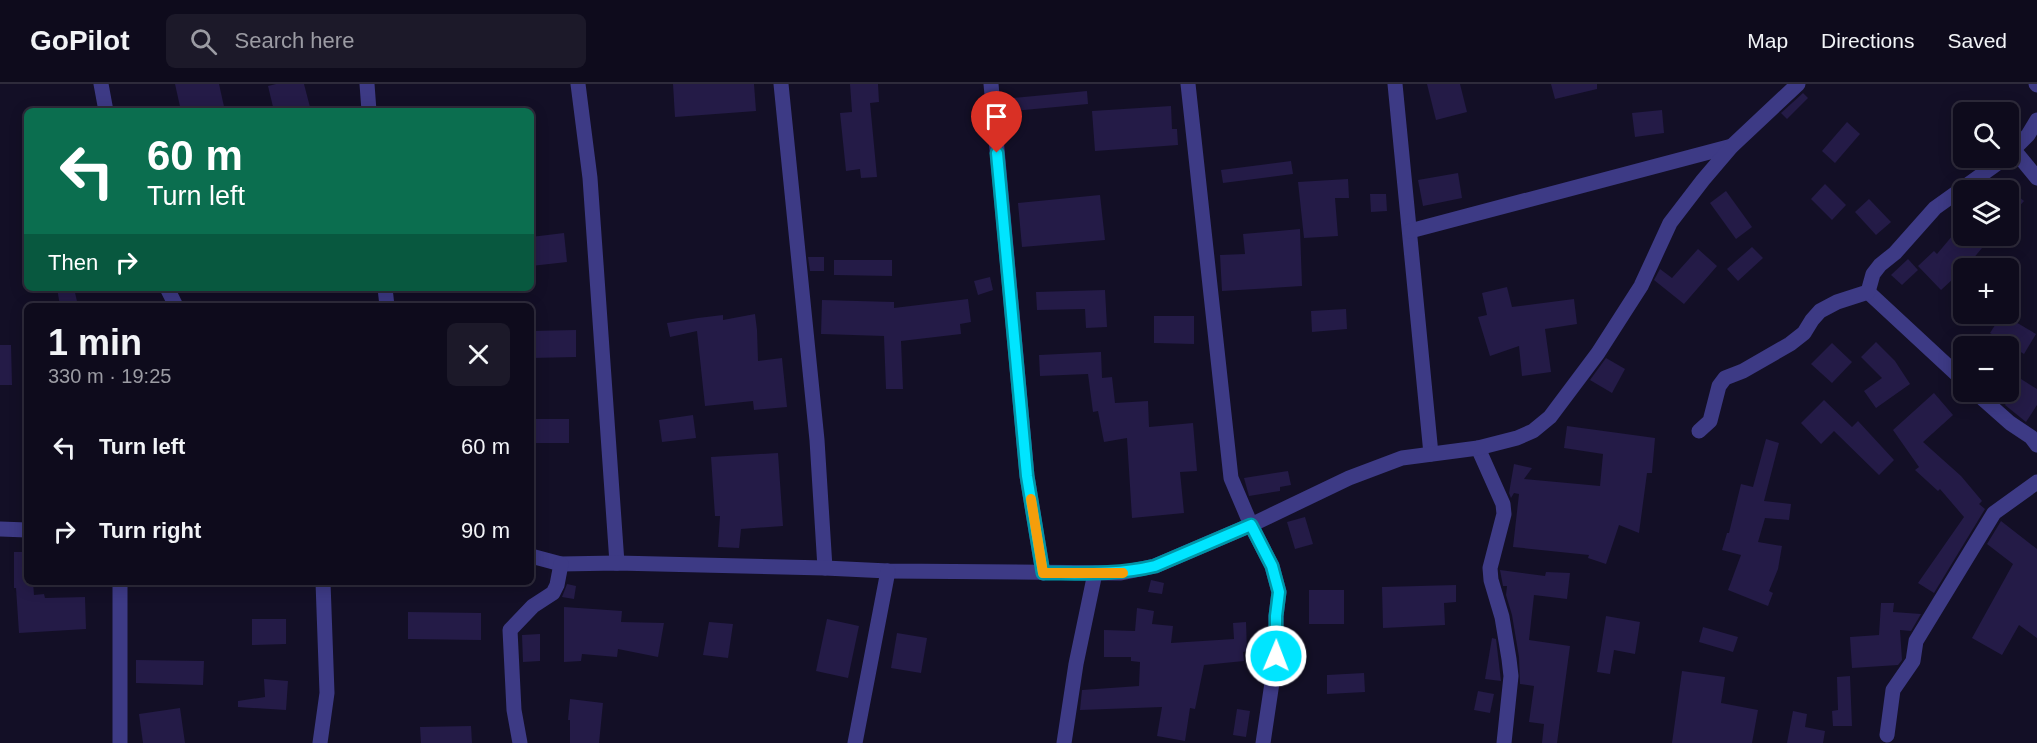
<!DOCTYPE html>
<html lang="en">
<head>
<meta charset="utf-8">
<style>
  :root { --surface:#0e0b1c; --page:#1c1929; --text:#f1f3f6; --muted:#9b9ba3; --line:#2e2b3b }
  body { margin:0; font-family:Arial,sans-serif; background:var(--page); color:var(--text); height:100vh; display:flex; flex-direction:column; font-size:22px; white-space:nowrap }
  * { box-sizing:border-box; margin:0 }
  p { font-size:20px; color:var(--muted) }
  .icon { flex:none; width:33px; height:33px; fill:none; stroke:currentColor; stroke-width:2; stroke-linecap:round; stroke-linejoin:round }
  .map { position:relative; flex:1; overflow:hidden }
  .panel { position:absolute; left:24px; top:219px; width:510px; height:282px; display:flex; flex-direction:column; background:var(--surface); border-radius:9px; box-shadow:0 3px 15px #0003,0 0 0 2px var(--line) }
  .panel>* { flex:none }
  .guide { position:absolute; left:24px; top:24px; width:510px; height:183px; border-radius:9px; box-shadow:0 3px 15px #0003,0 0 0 2px var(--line); background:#0b6e4f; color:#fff; overflow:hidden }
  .tools { position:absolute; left:1953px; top:18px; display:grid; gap:12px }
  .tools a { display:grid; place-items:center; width:66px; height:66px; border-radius:9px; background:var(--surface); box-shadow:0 3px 15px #0003,0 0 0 2px var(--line); font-size:30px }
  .pin { position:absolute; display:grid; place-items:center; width:51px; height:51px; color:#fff; margin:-62px -26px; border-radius:50% 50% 50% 0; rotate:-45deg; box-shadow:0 0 6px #0007 }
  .pin .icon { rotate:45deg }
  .me { position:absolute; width:66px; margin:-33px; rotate:1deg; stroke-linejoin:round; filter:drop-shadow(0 0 4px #0008) }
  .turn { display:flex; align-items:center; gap:21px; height:126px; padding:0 24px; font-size:27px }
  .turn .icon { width:78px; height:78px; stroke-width:2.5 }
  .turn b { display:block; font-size:42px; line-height:51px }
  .then { display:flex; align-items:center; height:57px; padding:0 24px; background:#0003; gap:12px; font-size:22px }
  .round { display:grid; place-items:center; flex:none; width:63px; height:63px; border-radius:9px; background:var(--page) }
  .overview { display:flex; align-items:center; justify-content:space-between; height:102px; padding:0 24px }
  h1 { font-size:36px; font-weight:700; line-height:45px }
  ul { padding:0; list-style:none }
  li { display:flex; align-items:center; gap:18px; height:84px; padding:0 24px }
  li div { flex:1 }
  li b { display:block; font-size:22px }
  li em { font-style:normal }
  header { display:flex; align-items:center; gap:36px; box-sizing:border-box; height:84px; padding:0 30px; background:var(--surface); border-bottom:2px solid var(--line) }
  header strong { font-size:28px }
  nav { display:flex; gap:33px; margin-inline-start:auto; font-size:21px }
  .search { width:420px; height:54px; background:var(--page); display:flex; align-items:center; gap:15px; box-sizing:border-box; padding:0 21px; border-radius:9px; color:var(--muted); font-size:22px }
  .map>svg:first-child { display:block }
</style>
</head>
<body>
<header>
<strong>GoPilot</strong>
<div class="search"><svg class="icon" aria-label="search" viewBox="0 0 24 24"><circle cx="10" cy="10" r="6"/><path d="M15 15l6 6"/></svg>Search here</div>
<nav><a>Map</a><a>Directions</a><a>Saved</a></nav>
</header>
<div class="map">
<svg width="2037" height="659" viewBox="0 0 2037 659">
  <rect width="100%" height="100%" fill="#130f26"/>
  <g fill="#241b47">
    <path d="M175 0H219L225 27H181Z"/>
    <path d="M276 0H304L311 27H274L268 2Z"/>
    <path d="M673 0H754L756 27 675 33Z"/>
    <path d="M850 0H878L879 18 870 19 877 93 861 94 860 85 846 87 840 29 852 28Z"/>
    <path d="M1427 0H1460L1467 28 1436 36Z"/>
    <path d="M1551 0H1597V5L1555 15Z"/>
    <path d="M1087 7 1088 20 1014 27 1013 14Z"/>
    <path d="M1803 9 1808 14 1787 35 1781 29Z"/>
    <path d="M1171 22 1172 45H1177L1178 61 1095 67 1092 27Z"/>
    <path d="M1662 26 1664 49 1635 53 1632 29Z"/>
    <path d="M1847 38 1860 50 1835 79 1822 67Z"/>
    <path d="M1291 77 1293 90 1223 99 1221 86Z"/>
    <path d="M1458 89 1462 114 1423 122 1418 96Z"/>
    <path d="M1348 95 1349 114H1335L1338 152 1304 154 1298 98Z"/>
    <path d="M1825 100 1846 121 1832 136 1811 115Z"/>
    <path d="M2008 104 2024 117 2008 135Z"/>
    <path d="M1726 107 1752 143 1736 155 1710 119Z"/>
    <path d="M1370 110H1386L1387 127 1371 128Z"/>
    <path d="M1100 111 1105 156 1022 163 1018 119Z"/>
    <path d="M1869 115 1891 138 1876 151 1855 128Z"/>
    <path d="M1964 138V152H1992L1967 182 1941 206 1918 182 1934 167 1937 170Z"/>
    <path d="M1300 145 1302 202 1222 207 1220 171 1245 170 1243 150Z"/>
    <path d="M564 149 567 178 531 182V153Z"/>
    <path d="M1752 163 1763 174 1738 197 1727 185Z"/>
    <path d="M1698 165 1717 182 1684 220 1654 196 1660 185 1672 194Z"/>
    <path d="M808 173H824V187H810Z"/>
    <path d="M1908 175 1918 186 1902 201 1891 191Z"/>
    <path d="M834 176H892V192L834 191Z"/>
    <path d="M990 193 993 206 978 211 974 197Z"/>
    <path d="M1507 203 1512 223 1574 215 1577 240 1545 245 1551 288 1522 292 1519 262 1490 272 1478 233 1487 231 1482 209Z"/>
    <path d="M57 204H74L78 222H60Z"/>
    <path d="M1105 206 1107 243 1086 244 1085 225 1037 226 1036 208Z"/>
    <path d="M968 215 971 238 960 240 961 250 901 257 903 305H886L884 252 821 250 822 216 894 218V224Z"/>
    <path d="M1346 225 1347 245 1312 248 1311 227Z"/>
    <path d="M755 230 757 246 758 277 782 274 787 323 754 326 753 317 705 322 697 247 670 253 667 239 698 234 723 231V236Z"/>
    <path d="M2002 230 2036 250 2024 270 1990 249Z"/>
    <path d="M1154 232H1194V260L1154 259Z"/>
    <path d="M576 246V273L531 274V247Z"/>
    <path d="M1876 258 1895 277 1910 300 1876 324 1864 307 1882 294 1861 273Z"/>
    <path d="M1832 259 1852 278 1832 299 1811 280Z"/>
    <path d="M0 261H11L12 301H0Z"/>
    <path d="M1101 268 1102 294 1112 293 1115 319 1148 317 1149 343 1193 339 1197 387 1180 388 1184 429 1132 434 1127 354 1104 358 1098 327 1093 328 1088 290 1040 292 1039 271Z"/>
    <path d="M1606 274 1625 285 1612 309 1590 296Z"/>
    <path d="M2021 295 2037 305V321L2026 338 2005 321Z"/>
    <path d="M1934 309 1953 331 1923 358 1961 392 1982 417 1979 420 1985 425 1934 509 1918 499 1964 433 1940 405 1938 407 1915 386 1919 383 1893 346Z"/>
    <path d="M1824 316 1852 343 1858 337 1894 376 1879 391 1834 347 1821 360 1801 339Z"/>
    <path d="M693 331 696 354 662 358 659 336Z"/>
    <rect x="531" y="335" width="38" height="24"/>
    <path d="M1567 342 1655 354 1652 389H1647L1639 449 1619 441 1606 480 1588 474 1589 471 1513 463 1519 410 1514 409 1511 414 1509 409 1514 380 1532 384 1524 395 1600 402 1603 370 1564 364Z"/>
    <path d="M1766 355 1779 359 1764 417 1791 420 1789 436 1765 434 1758 458 1782 462 1778 485 1769 507 1773 509 1768 522 1728 506 1741 471 1722 466 1727 449H1729L1741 400 1753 403Z"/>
    <path d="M778 369 783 442 741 445 739 464 718 463 720 432H715L711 373Z"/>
    <path d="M1288 387 1291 401 1280 403V407L1249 412 1244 394Z"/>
    <path d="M1305 433 1313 460 1295 465 1287 438Z"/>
    <path d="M2001 437 2037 465V554L2019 541 2002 571 1972 554 2013 480 1987 460Z"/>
    <path d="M14 468H27V498H33L34 511 44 510 45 514 85 513 86 545 19 549 16 504H14Z"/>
    <path d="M1500 486 1545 492 1546 488 1570 489 1567 515 1534 511 1529 556 1570 562 1557 659H1542L1544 640 1529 638 1534 602 1520 600 1519 573 1512 531 1506 511 1507 502H1503Z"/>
    <path d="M1151 496 1164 499 1162 510 1148 508Z"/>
    <path d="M567 500 576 502 574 515 562 513Z"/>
    <path d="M1456 501V518L1444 519 1445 541 1383 544 1382 503Z"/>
    <rect x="1309" y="506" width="35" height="34"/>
    <path d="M1881 519H1894L1893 528 1921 530 1911 547 1900 546 1902 576 1898 581 1852 584 1850 553 1879 551Z"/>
    <path d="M564 523 622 527 621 538 664 539 658 573 618 565 617 573 582 570 581 577 564 578Z"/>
    <path d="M1137 524 1154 527 1152 540 1173 542 1171 559 1234 555 1233 539 1246 538 1247 567 1243 568 1244 577 1204 581 1195 625 1190 624 1185 657 1157 652 1162 623 1080 626 1082 606 1139 602 1140 578 1131 577V573H1104V546L1135 547Z"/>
    <path d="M408 528 481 529V556L408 555Z"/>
    <path d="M1606 532 1640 538 1635 570 1614 566 1610 590 1597 588Z"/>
    <path d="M252 535H286V560L252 561Z"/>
    <path d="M827 535 859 542 848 594 816 587Z"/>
    <path d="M709 538 733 540 728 574 703 571Z"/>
    <path d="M1703 543 1738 553 1733 568 1699 558Z"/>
    <path d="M897 549 927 554 921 589 891 584Z"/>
    <path d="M540 550V577L523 578 522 551Z"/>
    <path d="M1492 554 1496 555 1501 597 1485 595Z"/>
    <path d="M136 576 204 577 203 601 136 599Z"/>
    <path d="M1682 587 1725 593 1721 619 1758 626 1752 659H1672Z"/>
    <path d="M1364 589 1365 608 1327 610V591Z"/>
    <path d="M1850 592 1852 642H1833L1832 627 1838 626 1837 593Z"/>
    <path d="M264 595 288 597 286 626 238 623V617L265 613Z"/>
    <path d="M1478 607 1494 610 1490 629 1474 626Z"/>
    <path d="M570 615 603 619 599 659H570V636H568Z"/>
    <path d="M180 624 185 659H143L139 630Z"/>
    <path d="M1237 625 1250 627 1246 653 1233 651Z"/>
    <path d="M1793 627 1807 630 1805 643 1825 647 1823 659H1787Z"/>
    <path d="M471 642 472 659H421L420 643Z"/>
  </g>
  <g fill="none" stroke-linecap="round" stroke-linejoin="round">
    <g stroke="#3d3a85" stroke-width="15">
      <path d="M101 0 106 27"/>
      <path d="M367 0 369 27"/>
      <path d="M578 0 590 94 617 479"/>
      <path d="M781 0 817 356 825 484"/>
      <path d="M991 0 1027 392 1043 489"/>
      <path d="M1188 0 1231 394 1251 441 1272 482 1279 508 1276 532V572L1263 659"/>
      <path d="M1395 0 1431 370"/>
      <path d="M2036 0 2037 1"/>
      <path d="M2014 66 2037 94"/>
      <path d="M2008 71 2028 51 2037 36"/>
      <path d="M1410 147 1732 62"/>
      <path d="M167 204 176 222"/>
      <path d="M385 204 387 222"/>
      <path d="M1868 208 1964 297"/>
      <path d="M1975 308 2010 339 2031 353 2037 361"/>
      <path d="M1699 347 1710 337 1719 302 1725 294 1743 287 1790 260 1804 249 1812 236 1820 227 1837 218 1868 208 1873 190 1880 181 1895 169 1935 124 2005 74"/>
      <path d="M1478 364 1503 420 1504 430 1490 484 1491 496 1502 533 1509 575 1511 592 1504 659"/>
      <path d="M0 445 27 446"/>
      <path d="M531 472 561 480 617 479 825 484 888 487 1121 489 1155 482 1251 441 1349 394 1402 374 1478 364 1517 354 1533 347 1550 333 1598 269 1641 202 1670 139 1703 96 1732 62 1798 0"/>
      <path d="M120 498V659"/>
      <path d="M1887 651 1893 606 1913 577 1916 557 1994 429 2037 398"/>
      <path d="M320 659 327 609 323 498"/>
      <path d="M520 659 514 626 510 546 533 522 553 509 557 501 561 480"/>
      <path d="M855 659 888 487"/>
      <path d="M1064 659 1076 580 1095 489"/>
    </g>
  </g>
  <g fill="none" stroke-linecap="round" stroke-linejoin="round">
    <defs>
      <path id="route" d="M997 69 1027 392 1043 489C1081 489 1118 491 1155 482L1251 441 1272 482 1279 508 1276 532V572"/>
    </defs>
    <use href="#route" stroke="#0095a6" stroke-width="15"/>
    <use href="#route" stroke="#00e5ff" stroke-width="10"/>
    <path stroke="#f59e0b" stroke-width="10" d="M1031 415 1043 489H1123"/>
  </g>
</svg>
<div class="tools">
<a><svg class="icon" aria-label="search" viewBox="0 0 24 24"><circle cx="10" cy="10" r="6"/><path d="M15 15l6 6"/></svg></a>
<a><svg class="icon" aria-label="layers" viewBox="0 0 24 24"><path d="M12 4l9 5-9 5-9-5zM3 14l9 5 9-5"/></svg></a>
<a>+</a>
<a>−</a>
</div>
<div class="pin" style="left:997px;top:69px;background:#d93025"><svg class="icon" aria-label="arrive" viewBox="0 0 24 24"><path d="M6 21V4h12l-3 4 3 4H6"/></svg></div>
<svg class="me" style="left:1276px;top:572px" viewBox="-20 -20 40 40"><circle r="17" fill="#00e5ff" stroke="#fff" stroke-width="3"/><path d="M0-11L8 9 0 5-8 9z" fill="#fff"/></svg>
<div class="guide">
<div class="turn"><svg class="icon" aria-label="left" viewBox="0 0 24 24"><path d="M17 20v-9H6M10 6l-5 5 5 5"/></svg><div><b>60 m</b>Turn left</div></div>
<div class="then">Then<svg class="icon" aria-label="right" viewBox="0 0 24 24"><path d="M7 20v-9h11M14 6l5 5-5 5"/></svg></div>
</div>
<section class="panel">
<div class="overview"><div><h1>1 min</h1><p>330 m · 19:25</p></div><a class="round"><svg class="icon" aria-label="close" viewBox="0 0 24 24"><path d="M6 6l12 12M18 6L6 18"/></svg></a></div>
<ul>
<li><svg class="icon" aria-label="left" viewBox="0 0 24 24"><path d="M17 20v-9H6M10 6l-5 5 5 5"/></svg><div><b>Turn left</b></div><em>60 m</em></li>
<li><svg class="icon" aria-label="right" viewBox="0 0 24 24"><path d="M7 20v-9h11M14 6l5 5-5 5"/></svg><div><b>Turn right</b></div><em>90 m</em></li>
</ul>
</section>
</div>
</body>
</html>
